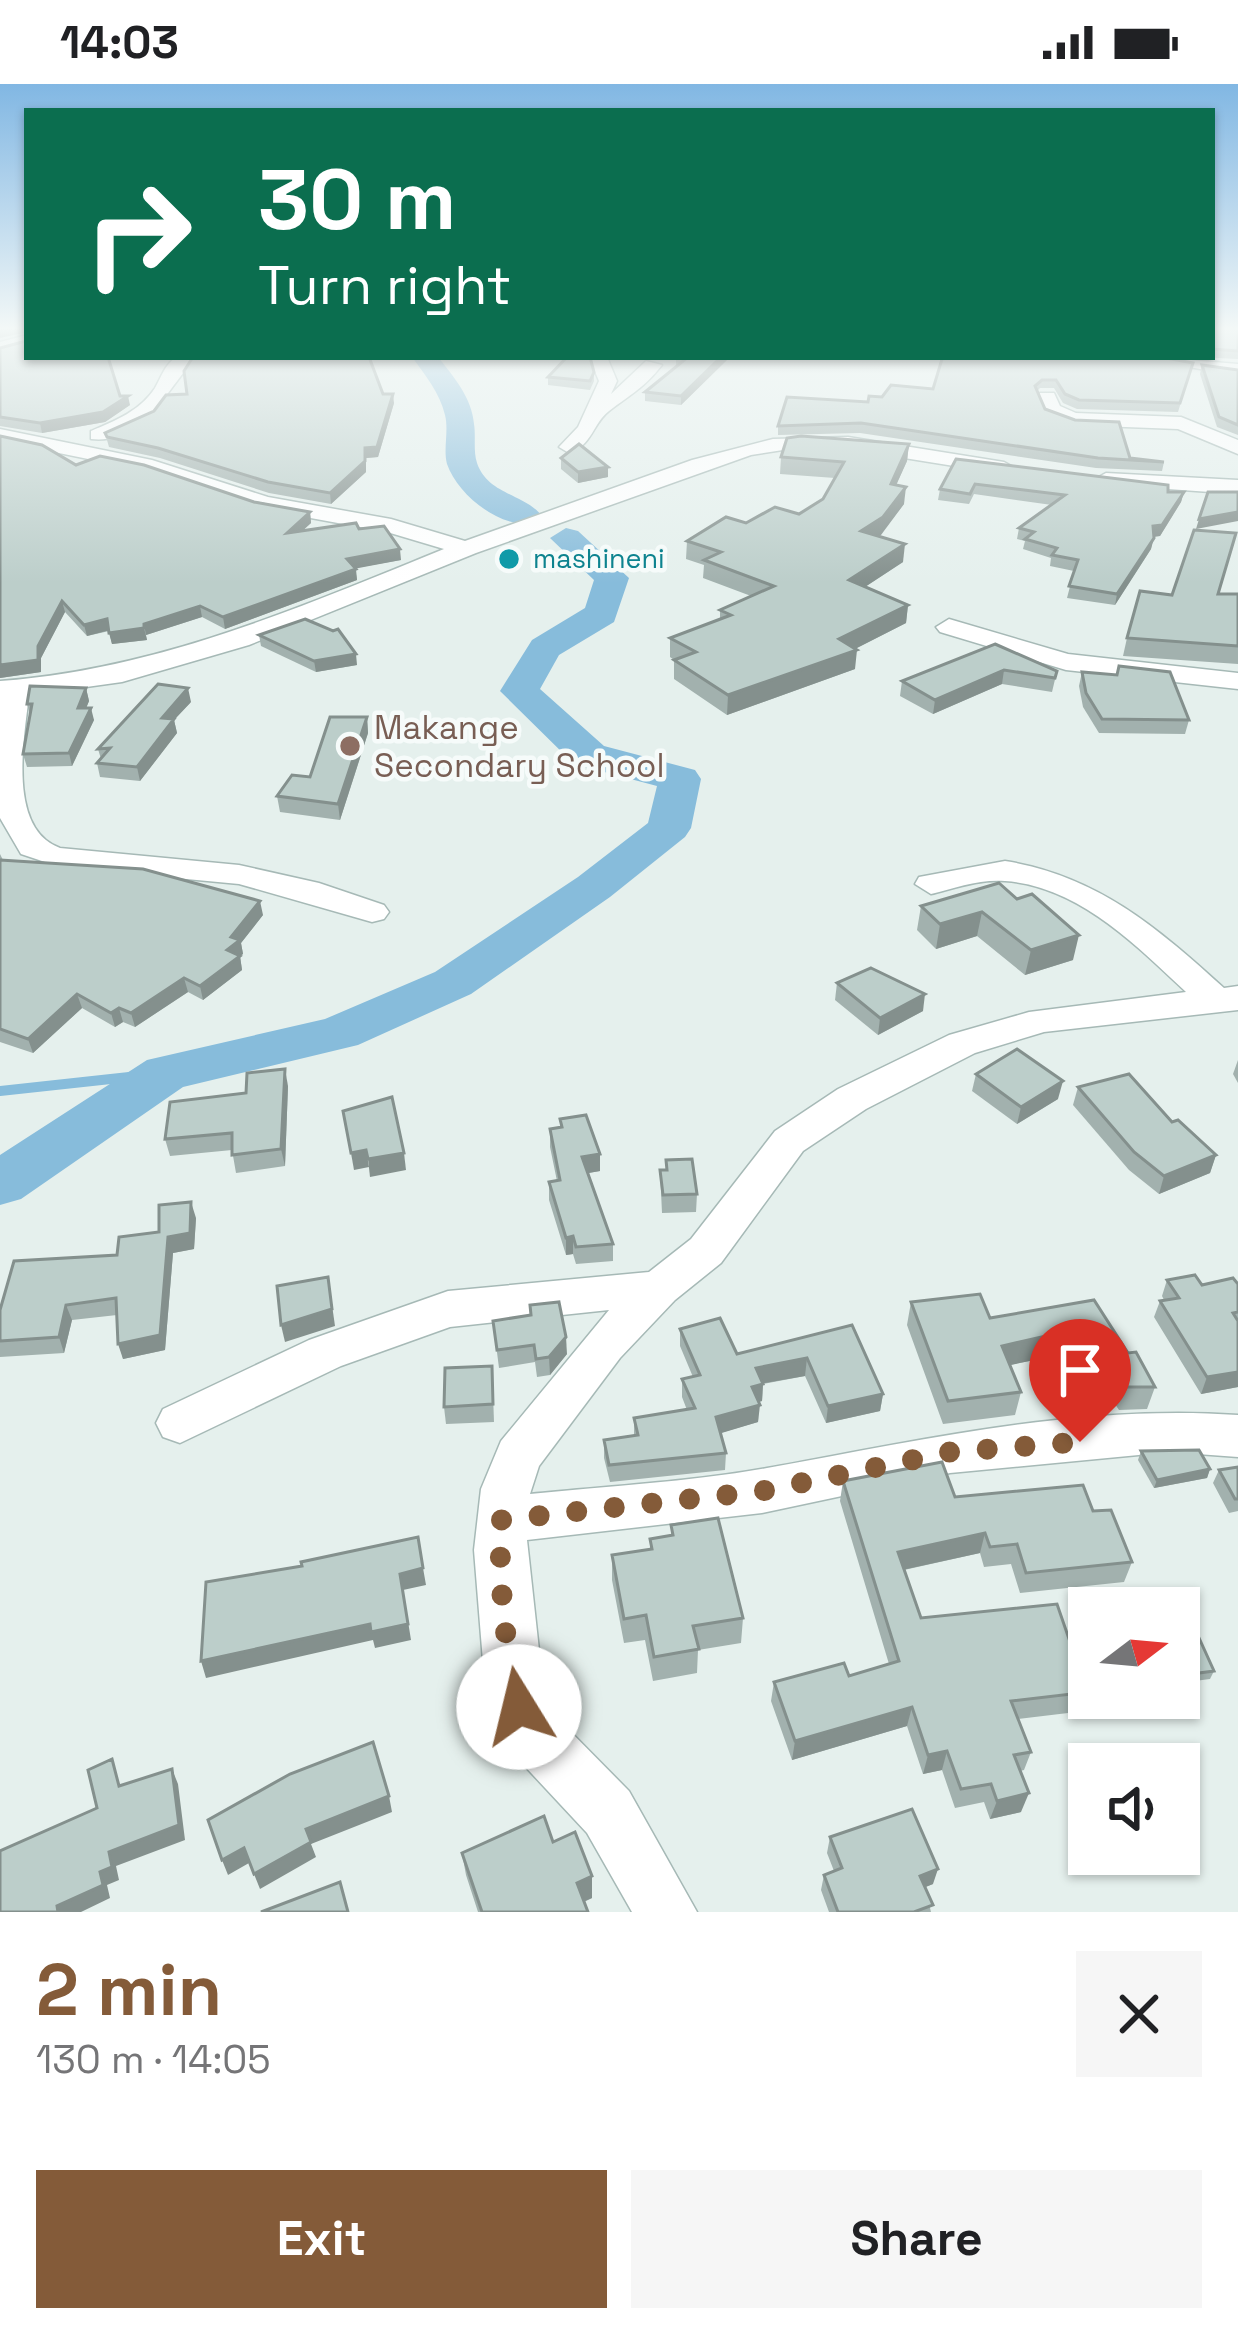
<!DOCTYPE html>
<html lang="en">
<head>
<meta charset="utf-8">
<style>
  :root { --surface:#fff; --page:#f6f6f6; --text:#202124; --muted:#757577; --accent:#845b39 }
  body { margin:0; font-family:"Space Grotesk",sans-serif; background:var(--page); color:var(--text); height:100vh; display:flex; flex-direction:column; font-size:45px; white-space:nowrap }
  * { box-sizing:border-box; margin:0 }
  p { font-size:39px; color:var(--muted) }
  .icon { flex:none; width:66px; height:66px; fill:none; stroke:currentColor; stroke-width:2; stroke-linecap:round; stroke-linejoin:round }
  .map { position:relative; height:1828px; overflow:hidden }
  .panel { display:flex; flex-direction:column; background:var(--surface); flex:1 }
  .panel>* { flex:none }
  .guide { position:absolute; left:24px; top:24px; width:1191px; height:252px; border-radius:0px; box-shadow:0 3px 9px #0004; background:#0b6e4f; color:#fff; overflow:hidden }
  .needle { width:78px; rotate:74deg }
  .fabs { position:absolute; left:1068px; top:1503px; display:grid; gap:24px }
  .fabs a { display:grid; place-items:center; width:132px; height:132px; border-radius:0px; background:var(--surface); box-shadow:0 3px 9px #0004; font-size:60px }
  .pin { position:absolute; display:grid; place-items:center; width:102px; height:102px; color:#fff; margin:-123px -51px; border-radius:50% 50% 50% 0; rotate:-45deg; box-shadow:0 0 12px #0007 }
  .pin .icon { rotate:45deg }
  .me { position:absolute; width:132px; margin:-66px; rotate:351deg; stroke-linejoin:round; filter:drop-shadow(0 0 9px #0008) }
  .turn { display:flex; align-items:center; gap:42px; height:252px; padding:0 36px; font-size:54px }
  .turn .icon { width:156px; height:156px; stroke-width:2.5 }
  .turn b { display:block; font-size:84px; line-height:102px }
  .round { display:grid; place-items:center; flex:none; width:126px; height:126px; border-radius:0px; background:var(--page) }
  .headline { display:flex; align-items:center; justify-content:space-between; height:204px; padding:0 36px }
  h1 { font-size:72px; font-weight:700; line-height:90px; color:var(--accent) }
  .button { display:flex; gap:24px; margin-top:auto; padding:24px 36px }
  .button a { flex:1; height:138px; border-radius:0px; background:var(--accent); color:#fff; font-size:48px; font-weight:700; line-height:138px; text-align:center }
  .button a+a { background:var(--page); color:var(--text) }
  .status { display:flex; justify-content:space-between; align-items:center; height:84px; padding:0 60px; background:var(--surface); direction:ltr }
  .status svg { height:33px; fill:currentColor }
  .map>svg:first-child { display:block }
</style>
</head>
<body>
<div class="status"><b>14:03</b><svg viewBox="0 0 49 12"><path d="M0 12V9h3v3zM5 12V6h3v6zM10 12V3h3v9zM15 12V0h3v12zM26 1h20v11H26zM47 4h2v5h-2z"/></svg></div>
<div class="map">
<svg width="1238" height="1828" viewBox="0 0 1238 1828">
  <rect width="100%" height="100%" fill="#e5f0ed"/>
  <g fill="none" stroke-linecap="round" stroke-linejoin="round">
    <path stroke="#87bcdb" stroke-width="10" d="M0 1007 166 989"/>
    <g fill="#87bcdb" fill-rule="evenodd">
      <path d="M412 273H438C454 293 472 314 474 340 476 352 473 367 477 379 488 411 524 409 542 432L537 439C503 447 458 412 447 380 443 365 449 347 445 331 440 309 425 291 412 273Z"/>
      <path d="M566 444 578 447 629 494 614 538 559 571 540 605 604 662 695 686 701 695 691 744 685 753 610 813 471 910 358 961 183 1003 21 1115 0 1121V1071L147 976 325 935 435 888 578 793 648 739 657 702 574 680 500 607 532 556 585 524 594 496 550 454Z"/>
    </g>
    <defs>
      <g id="minor">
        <path d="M27 251V262L0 269V258Z"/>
        <path d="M176 273H197C167 303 145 361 91 355V347C115 337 140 327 155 304 162 292 164 282 176 273Z"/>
        <path d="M589 273H607L617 297 611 310 646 277 662 281C644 304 631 310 609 327 592 340 593 361 569 369L559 363 578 343 599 297Z"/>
        <path d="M1153 273 1238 280V292L1162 278Z"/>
        <path d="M1040 309H1054L1060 322 1076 329 1181 333 1238 356V370L1178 345 1073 341 1045 330 1037 313Z"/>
        <path d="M0 345 152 376 268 413 391 435 465 457 692 376 773 355 848 353 1004 378 1015 384 1004 390 848 365 796 364 751 371 476 469 249 561 122 598 29 611C24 655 7 745 60 764L239 781 319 799 384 821 389 828 384 835 372 838 239 800 60 783 21 770 0 734V597C159 585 298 524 444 465L387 448 256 424 147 387 0 357Z"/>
        <path d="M1106 389 1238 396V410L1098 400 1095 395Z"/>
        <path d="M949 535 1068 570 1238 589V605L1066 586 940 548 936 543Z"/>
        <path d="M1005 777C1096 791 1158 844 1224 904L1238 902V926L1044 948 975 969 866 1025 803 1067 721 1179 675 1216 620 1274 539 1382 530 1410C609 1402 689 1398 767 1384 923 1356 1078 1320 1238 1331V1373L1170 1368 950 1389 762 1429 527 1456 544 1612 559 1636 629 1707 697 1828H632L587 1749 519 1676 499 1643 484 1590 474 1466 481 1405 501 1357 609 1226 450 1243 341 1282 180 1359 163 1353 156 1339 163 1325 309 1256 448 1207 649 1188 691 1155 775 1047 838 1005 949 951 1029 928 1186 908C1136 861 1078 802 1005 797 980 795 955 804 931 810L915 800 919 793Z"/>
      </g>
    </defs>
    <use href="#minor" stroke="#a6b9b6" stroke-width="3"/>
    <use href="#minor" fill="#fff" fill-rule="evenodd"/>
  </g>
  <g fill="#a2b1ae">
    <path d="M1212 243H1238V275L1198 273H1212Z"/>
    <path d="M0 264 120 312 130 321 105 338 42 349 0 342Z"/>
    <path d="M676 273H730L681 321 645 317V308L678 282H676Z"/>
    <path d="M951 274 1193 279 1178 328 1077 325 1063 319 1054 304H1040L1037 307 1045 325 1130 374 1164 378 1162 387 1096 384 860 349 778 351V342L882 313 933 305Z"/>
    <path d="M1202 281 1238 286V351L1217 343 1200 290Z"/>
    <path d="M594 288V297L590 306 548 301V293Z"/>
    <path d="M187 310H383L394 319 378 373 366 374V388L331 420 269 409 160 374 109 363 105 349 154 327Z"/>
    <path d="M909 360 907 377 896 401 904 420 879 452 903 478 865 503 908 521 906 539 855 565V585L727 631 674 595V576L670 573V554L720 535V526L751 512 703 494 704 481 686 475 687 457 746 439 799 430 823 415 835 394 780 390 781 373Z"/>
    <path d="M561 374 608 393 578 399 561 385Z"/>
    <path d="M956 375 1168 408H1184L1181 418 1160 452 1153 453 1151 465 1115 521 1067 514 1074 487 1050 482 1051 474 1023 465 1025 457 1017 455 1019 444 1052 421 974 410 969 420 938 416 940 405Z"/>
    <path d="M76 381 310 428 311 439 302 447 359 445 401 476 355 484 357 496 225 545 202 533 146 551 147 556 112 560 109 547 87 552 65 528 41 574V588L0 594Z"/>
    <path d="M1238 510V580L1123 572 1127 554 1172 511Z"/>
    <path d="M259 551 357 581 316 588 261 562Z"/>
    <path d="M995 560 1057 587 1052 608 1002 600 933 630 900 612 902 597Z"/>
    <path d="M1082 588 1117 591 1189 636 1185 650 1099 649 1083 623 1079 602Z"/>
    <path d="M86 604 89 617 86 624 94 636 72 682 27 683 23 670 30 630 27 620Z"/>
    <path d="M191 618 174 636 177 649 140 697 100 693 97 679 101 675 98 665Z"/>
    <path d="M367 633 368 649 340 736 280 728 277 712 310 693Z"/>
    <path d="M0 770 3 776 263 831 241 859 243 870 240 872 242 886 203 916 188 908 135 943 123 938 115 943 82 924 33 969 0 958Z"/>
    <path d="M1017 815 1073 876 1025 891 977 852 936 865 917 846 921 822Z"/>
    <path d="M837 899 923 927 878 951 835 916Z"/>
    <path d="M1238 976V999L1233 990Z"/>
    <path d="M976 990 1058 1015 1017 1040 972 1007Z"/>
    <path d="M288 1002 285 1082 236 1089 232 1066 170 1072 165 1055 246 1009Z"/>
    <path d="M1078 1003 1172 1038 1216 1071 1210 1089 1159 1110 1129 1086 1073 1021Z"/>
    <path d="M560 1035 600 1070V1087L588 1089 613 1160V1177L576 1180 573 1170 566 1171 549 1116V1098L557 1097 550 1063V1045L560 1043Z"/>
    <path d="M666 1076 697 1110 696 1128 662 1129 660 1086H666Z"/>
    <path d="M196 1134 194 1165 173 1169 165 1266 123 1275 117 1231 72 1236 64 1269 0 1273V1226L117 1171 159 1148Z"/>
    <path d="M1167 1196 1202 1201 1238 1200V1303L1201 1310 1154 1233 1160 1217 1164 1216 1162 1212Z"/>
    <path d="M911 1218 990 1234 1128 1269 1155 1303 1147 1325 1119 1326 1113 1317 1065 1326 1039 1275 1010 1281 1021 1308 1015 1331 943 1340 907 1241Z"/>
    <path d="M493 1237 567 1270 550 1291 537 1293 535 1278 499 1284Z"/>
    <path d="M852 1241 883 1310 880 1327 826 1339 805 1292 763 1300 762 1317 759 1318 758 1338 720 1349 726 1369 725 1386 610 1398 604 1374V1356L634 1352V1334L687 1326 682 1313V1295L693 1293 680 1262V1245L737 1270Z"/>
    <path d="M492 1282 494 1338 446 1340 444 1323Z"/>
    <path d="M1141 1367 1210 1385 1207 1394 1154 1404 1138 1376Z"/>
    <path d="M1238 1383V1427L1229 1429 1213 1399 1219 1386Z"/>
    <path d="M843 1397 955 1413 1093 1427 1132 1478 1124 1498 1020 1509 1011 1480 984 1483 980 1469 904 1486 921 1534 1069 1555 1089 1573V1614H1098L1093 1626 1018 1635 1031 1668 1024 1686 1020 1687 1021 1728 990 1735 984 1718 955 1724 942 1686 923 1690 907 1642 792 1676 771 1617 774 1598 849 1592 889 1580 840 1417Z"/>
    <path d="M671 1441 743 1534 741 1559 698 1566 697 1589 653 1597 645 1556 624 1559 612 1496V1471L650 1466V1455L671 1451Z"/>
    <path d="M1179 1525 1214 1587 1210 1595 1187 1598 1179 1580Z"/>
    <path d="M830 1753 933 1800 925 1803 931 1828H829L821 1806 824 1791 834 1787 827 1769Z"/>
    <path d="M553 1758 592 1814 584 1818 588 1828H478L466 1791 462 1769Z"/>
  </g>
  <g fill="#84908d">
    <path d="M7 243H27V248L0 254V245Z"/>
    <path d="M721 273H730L681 321V312Z"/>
    <path d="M393 310 394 319 378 373 366 374V388L331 420 330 409 365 364Z"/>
    <path d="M128 312 130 321 105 338 42 349 40 339Z"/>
    <path d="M909 360 907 377 889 417 891 400Z"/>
    <path d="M608 383V393L578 399V388Z"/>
    <path d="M906 403 904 420 881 451 859 464 861 447Z"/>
    <path d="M1184 408 1181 418 1160 452 1150 453 1153 442Z"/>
    <path d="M310 428 311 439 288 460 287 449Z"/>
    <path d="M1238 428V437L1196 445 1199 435Z"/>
    <path d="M1154 454 1151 465 1115 521 1117 510Z"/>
    <path d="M905 460 903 478 848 514 849 496Z"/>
    <path d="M400 465 401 476 348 486 347 475Z"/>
    <path d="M356 485 357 496 225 545 223 533Z"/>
    <path d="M62 517 65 528 41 574V588L0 594V581L38 562Z"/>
    <path d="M908 521 906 539 845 570 857 566 855 585 727 631 728 611Z"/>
    <path d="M200 522 202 533 146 551 144 540Z"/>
    <path d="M107 535 110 546 87 552 84 541Z"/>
    <path d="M144 544 147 556 112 560 109 549Z"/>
    <path d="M356 570 357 581 316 588 314 577Z"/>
    <path d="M1004 586 1002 600 933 630 935 616Z"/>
    <path d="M86 604 89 617 81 637 78 624Z"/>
    <path d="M188 604 191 618 174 636 177 649 140 697 137 683 162 634Z"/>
    <path d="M91 624 94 636 72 682 69 669Z"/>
    <path d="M367 633 368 649 340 736 338 720Z"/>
    <path d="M260 817 263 831 241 859 243 870 240 872 242 886 203 916 200 902 227 866 231 853Z"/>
    <path d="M982 828 977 852 936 865 940 840Z"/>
    <path d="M1079 851 1073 876 1025 891 1031 866Z"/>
    <path d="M184 894 188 908 135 943 131 929Z"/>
    <path d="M77 910 82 924 33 969 28 955Z"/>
    <path d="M925 910 923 927 878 951 880 934Z"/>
    <path d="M119 924 123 938 115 943 111 929Z"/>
    <path d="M285 985 288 1002 285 1082 281 1065Z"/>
    <path d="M1063 997 1058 1015 1017 1040 1021 1023Z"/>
    <path d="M366 1066 369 1083 354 1086 351 1069Z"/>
    <path d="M404 1069 406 1086 370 1093 368 1075Z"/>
    <path d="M600 1070V1087L583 1090 582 1073Z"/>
    <path d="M1216 1071 1210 1089 1159 1110 1164 1092Z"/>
    <path d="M191 1118 196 1134 194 1165 173 1169 165 1266 123 1275 118 1260 168 1153Z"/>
    <path d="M573 1152V1170L566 1171V1154Z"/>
    <path d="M328 1193 335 1242 285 1258 281 1241Z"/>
    <path d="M66 1221 72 1236 64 1269 59 1253Z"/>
    <path d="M1046 1252 1039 1275 996 1284 1002 1262Z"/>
    <path d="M566 1253 567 1270 550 1291 549 1273Z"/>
    <path d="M807 1274 805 1292 754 1301 756 1284Z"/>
    <path d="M1238 1288V1303L1201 1310 1207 1293Z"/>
    <path d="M1121 1294 1113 1317 1065 1326 1072 1303Z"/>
    <path d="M763 1300 762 1317 750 1320 752 1303Z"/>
    <path d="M883 1310 880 1327 826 1339 828 1322Z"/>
    <path d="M760 1321 758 1338 715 1351 716 1333Z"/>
    <path d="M1210 1385 1207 1394 1154 1404 1157 1396Z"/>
    <path d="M985 1449 980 1469 893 1488 898 1468Z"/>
    <path d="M423 1484 426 1501 403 1506 411 1556 375 1564 373 1556 206 1594 201 1577 400 1490Z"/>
    <path d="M912 1623 907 1642 792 1676 795 1657Z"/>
    <path d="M947 1667 942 1686 923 1690 928 1671Z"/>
    <path d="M172 1685 178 1700 185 1756 116 1782 119 1796 107 1801 110 1814 81 1828H58L57 1822 100 1788 109 1768Z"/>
    <path d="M1029 1709 1021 1728 990 1735 997 1717Z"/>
    <path d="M389 1712 392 1728 311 1760 316 1773 260 1805 254 1790 306 1745Z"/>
    <path d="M244 1764 249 1779 228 1791 222 1776Z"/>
    <path d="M938 1785 933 1800 916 1807 920 1792Z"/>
    <path d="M592 1792V1814L578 1820 577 1799Z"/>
  </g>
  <g fill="#bcceca" stroke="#84908d" stroke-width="3">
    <path d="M1212 243H1238V267L1212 265Z"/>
    <path d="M27 254V273H108L120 312H128L103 328 40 339 0 333V264L26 257Z"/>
    <path d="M193 273H369L383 310H393L377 363 365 364V377L330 409 268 398 158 364 107 353 105 349 154 327 166 311 187 310 184 287Z"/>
    <path d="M567 273H590L594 288 590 297 548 293Z"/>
    <path d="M676 273H721L681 312 645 308 687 274Z"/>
    <path d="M951 273H1161L1193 279 1180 319 1079 316 1065 310 1056 296H1042L1035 302 1045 325 1075 336 1119 338 1130 374 1164 378 1098 374 861 339 778 342 787 313 868 318 869 312 882 313 891 301 933 305 942 275Z"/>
    <path d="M1202 281 1238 286V341L1219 333Z"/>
    <path d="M0 352 42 361 76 381 100 372 144 381 254 418 310 428 287 449 356 439 359 445 384 442 400 465 347 475 356 485 223 533 200 522 144 540V544L109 549 107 535 84 541 62 517 38 562V576L0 581Z"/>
    <path d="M801 352 909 360 891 400 906 403 883 433 861 447 905 460 849 496 908 521 839 555 857 566 728 611 674 576 696 568 670 554 731 531 720 526 774 502 704 476 721 468 687 457 726 433 746 439 775 423 799 430 823 415 844 378 781 373 787 354Z"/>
    <path d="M579 360 608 383 578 388 561 374Z"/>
    <path d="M956 375 1168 401V408H1184L1162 441 1153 442 1154 454 1117 510 1069 502 1078 476 1052 471 1057 464 1025 455 1034 448 1019 444 1065 411 975 400 970 410 940 405Z"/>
    <path d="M1208 408H1238V428L1199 435Z"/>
    <path d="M1194 446 1236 449 1218 510H1238V562L1127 554 1140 507 1172 511Z"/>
    <path d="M305 535 333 547 338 545 356 570 314 577 259 551Z"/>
    <path d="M995 560 1057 587 1055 594 1004 586 935 616 902 597Z"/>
    <path d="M1119 582 1170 588 1189 636 1102 635 1086 609 1082 588 1117 591Z"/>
    <path d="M158 600 188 604 162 634 174 635 137 683 97 679 110 664 98 665Z"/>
    <path d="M30 602 86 604 78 624H91L69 669 23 670 32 620H27Z"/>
    <path d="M330 633H367L338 720 277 712 292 691 310 693Z"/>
    <path d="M0 776 143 785 260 817 231 853 240 856 227 866 240 872 200 902 184 894 131 929 119 924 111 929 77 910 28 955 0 945Z"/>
    <path d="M999 799 1017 815 1032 810 1079 851 1031 866 982 828 940 840 921 822Z"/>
    <path d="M871 884 925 910 880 934 837 899Z"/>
    <path d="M1017 965 1063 997 1021 1023 976 990Z"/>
    <path d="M285 985 281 1065 232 1071V1049L165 1055 170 1018 246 1009 247 989Z"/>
    <path d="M1129 990 1172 1038 1178 1036 1216 1071 1164 1092 1134 1068 1078 1003Z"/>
    <path d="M392 1013 404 1069 368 1075 366 1066 351 1069 343 1027Z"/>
    <path d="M586 1031 600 1070 582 1073 613 1160 576 1163 573 1152 566 1154 549 1098 560 1096 550 1045 562 1043 560 1035Z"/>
    <path d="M692 1075 697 1110 663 1111 660 1086H667L666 1076Z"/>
    <path d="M191 1118 190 1149 168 1153 160 1251 118 1260 116 1214 66 1221 59 1253 0 1257V1226L14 1177 117 1171 119 1153 159 1148V1121Z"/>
    <path d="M1195 1191 1202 1201 1233 1194 1238 1200V1228L1233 1229 1238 1237V1288L1207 1293 1160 1217 1179 1214 1167 1196Z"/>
    <path d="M328 1193 332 1225 281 1241 277 1202Z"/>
    <path d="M980 1210 990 1234 1094 1216 1128 1269 1136 1268 1155 1303H1126L1121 1294 1072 1303 1046 1252 1002 1262 1021 1308 948 1317 911 1218Z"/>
    <path d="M559 1218 566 1253 549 1273 536 1275 534 1261 497 1266 493 1237 531 1231 530 1221Z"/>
    <path d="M720 1234 737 1270 852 1241 883 1310 828 1322 807 1274 756 1284 763 1300 752 1303 760 1321 716 1333 726 1369 609 1381 604 1356 638 1351 634 1334 695 1324 682 1295 700 1291 680 1245Z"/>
    <path d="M492 1282 493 1320 444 1323 445 1284Z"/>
    <path d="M1199 1366 1210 1385 1157 1396 1141 1367Z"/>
    <path d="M942 1378 955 1413 1083 1401 1093 1427 1111 1426 1132 1478 1026 1489 1017 1460 990 1463 985 1449 898 1468 921 1534 1057 1520 1069 1555 1082 1554 1089 1573V1608L1011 1617 1031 1668 1014 1671 1029 1709 997 1717 991 1700 961 1705 947 1667 928 1671 912 1623 795 1657 774 1598 844 1579 849 1592 899 1577 843 1397Z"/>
    <path d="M1238 1383V1415H1235L1219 1386Z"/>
    <path d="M718 1434 743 1534 693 1542 699 1565 654 1573 646 1531 624 1535 612 1471 652 1465 650 1455 673 1451 671 1441Z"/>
    <path d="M418 1453 423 1484 400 1490 408 1540 371 1548 370 1540 201 1577 206 1498 302 1482 301 1478Z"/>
    <path d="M1185 1523 1214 1587 1191 1590 1179 1563V1525Z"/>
    <path d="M373 1658 389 1712 306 1745 311 1758 254 1790 244 1764 222 1776 208 1736 290 1690Z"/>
    <path d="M112 1675 119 1702 172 1685 179 1741 109 1768 112 1783 100 1788 103 1801 57 1822 58 1828H0V1767L97 1724 88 1686Z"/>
    <path d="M912 1725 938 1785 920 1792 933 1821 914 1828H838L824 1791 842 1784 830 1753Z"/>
    <path d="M544 1732 553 1758 575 1748 592 1792 577 1799 588 1828H482L462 1769Z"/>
    <path d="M340 1798 348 1828H261Z"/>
  </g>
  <linearGradient id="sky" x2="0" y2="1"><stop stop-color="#81b7e3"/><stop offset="0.49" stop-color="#f3f8f7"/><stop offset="1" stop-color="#f3f8f7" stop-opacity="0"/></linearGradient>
  <rect width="1238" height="499" fill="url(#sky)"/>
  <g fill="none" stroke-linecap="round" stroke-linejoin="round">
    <path stroke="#845b39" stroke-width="21" stroke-dasharray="0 37.8" d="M519 1623C505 1565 498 1496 501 1436L762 1407 950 1368 1080 1358"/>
  </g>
  <circle fill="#0f9aa8" stroke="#f6fbfa" stroke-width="4.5" cx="509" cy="475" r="12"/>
  <circle fill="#8d6e63" stroke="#f6fbfa" stroke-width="4.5" cx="350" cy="662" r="12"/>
  <g text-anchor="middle" stroke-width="9" stroke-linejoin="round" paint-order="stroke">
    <g font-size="27" fill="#0d838f" stroke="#f6fbfa" text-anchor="start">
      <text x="533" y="484">mashineni</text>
    </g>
    <g font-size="33" fill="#785e54" stroke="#f6fbfa" text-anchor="start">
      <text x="374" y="655">Makange<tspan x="374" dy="38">Secondary School</tspan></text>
    </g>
  </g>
</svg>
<div class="fabs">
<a><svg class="needle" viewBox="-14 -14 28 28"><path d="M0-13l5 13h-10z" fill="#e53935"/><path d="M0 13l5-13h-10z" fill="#757577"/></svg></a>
<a><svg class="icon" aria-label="sound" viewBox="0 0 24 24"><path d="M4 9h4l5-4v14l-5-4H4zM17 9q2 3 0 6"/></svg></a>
</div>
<div class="pin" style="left:1080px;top:1358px;background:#d93025"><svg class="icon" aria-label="arrive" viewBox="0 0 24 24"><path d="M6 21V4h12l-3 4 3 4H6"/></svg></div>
<svg class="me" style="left:519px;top:1623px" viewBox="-20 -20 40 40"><circle r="19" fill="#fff"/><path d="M0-13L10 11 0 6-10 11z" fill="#845b39"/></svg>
<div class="guide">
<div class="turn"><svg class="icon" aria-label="right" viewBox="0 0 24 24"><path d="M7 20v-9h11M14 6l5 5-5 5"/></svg><div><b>30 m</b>Turn right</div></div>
</div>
</div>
<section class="panel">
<div class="headline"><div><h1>2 min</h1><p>130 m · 14:05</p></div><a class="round"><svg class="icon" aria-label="close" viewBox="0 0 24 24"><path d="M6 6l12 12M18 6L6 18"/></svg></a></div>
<div class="button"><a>Exit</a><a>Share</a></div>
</section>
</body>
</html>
